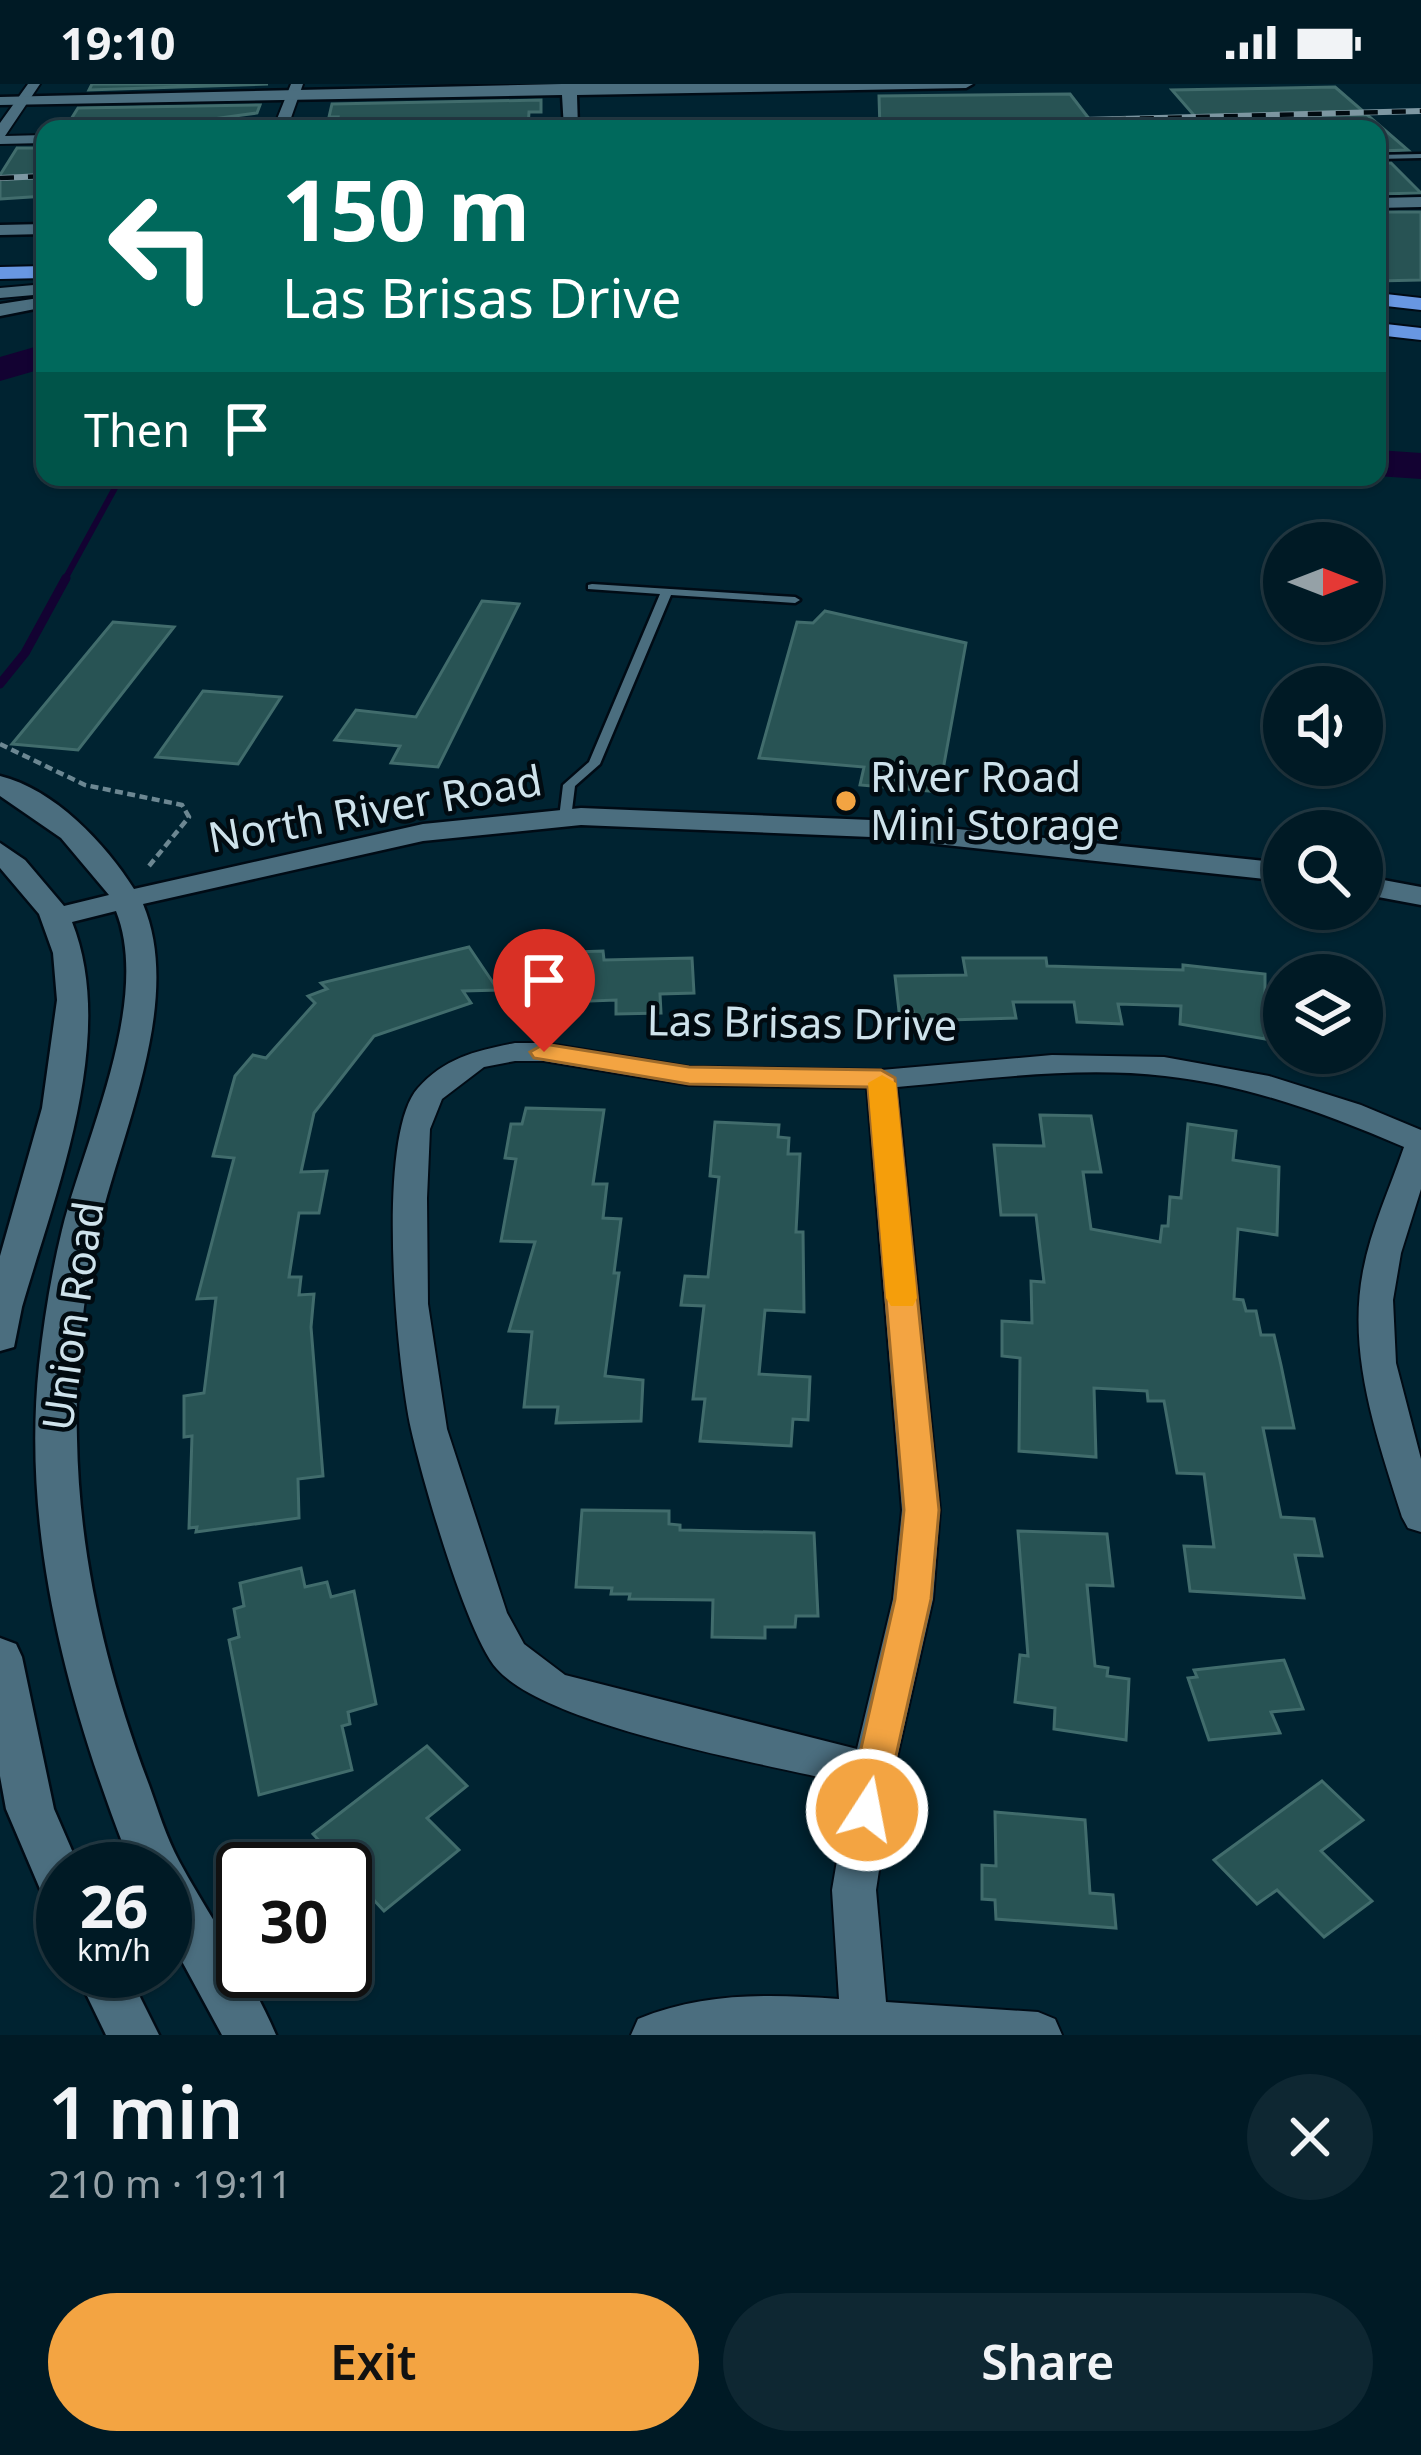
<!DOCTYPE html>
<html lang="en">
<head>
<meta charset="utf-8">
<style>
  :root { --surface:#001a25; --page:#0e2732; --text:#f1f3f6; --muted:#95a1a7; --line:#223842; --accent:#f3a442 }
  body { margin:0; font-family:"Noto Sans",sans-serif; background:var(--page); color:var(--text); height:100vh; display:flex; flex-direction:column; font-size:45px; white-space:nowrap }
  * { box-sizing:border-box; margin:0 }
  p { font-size:39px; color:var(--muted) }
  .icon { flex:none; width:66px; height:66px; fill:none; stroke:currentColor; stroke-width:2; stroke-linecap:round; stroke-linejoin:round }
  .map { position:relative; height:1951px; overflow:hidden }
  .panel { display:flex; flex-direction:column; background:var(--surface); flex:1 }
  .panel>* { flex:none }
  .guide { position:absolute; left:36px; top:36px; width:1350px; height:366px; border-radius:24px; box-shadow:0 3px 9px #0004,0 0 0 3px var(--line); background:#00695c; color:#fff; overflow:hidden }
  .needle { width:78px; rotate:90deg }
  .fabs { position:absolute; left:1263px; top:438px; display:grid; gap:24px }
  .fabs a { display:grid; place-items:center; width:120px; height:120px; border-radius:50%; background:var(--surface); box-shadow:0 3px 9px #0004,0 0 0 3px var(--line); font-size:60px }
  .speed { position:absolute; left:36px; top:1758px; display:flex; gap:24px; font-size:60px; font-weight:700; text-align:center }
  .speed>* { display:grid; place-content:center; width:156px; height:156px; border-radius:50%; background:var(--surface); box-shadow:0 3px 9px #0004,0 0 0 3px var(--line); line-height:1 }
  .speed small { font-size:30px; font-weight:400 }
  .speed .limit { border:6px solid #111; border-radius:18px; background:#fff; color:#111 }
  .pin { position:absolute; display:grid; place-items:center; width:102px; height:102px; color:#fff; margin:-123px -51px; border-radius:50% 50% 50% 0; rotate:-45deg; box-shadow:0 0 12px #0007 }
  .pin .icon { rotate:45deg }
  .me { position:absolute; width:132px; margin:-66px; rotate:11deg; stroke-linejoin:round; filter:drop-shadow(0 0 9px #0008) }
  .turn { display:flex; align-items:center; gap:42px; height:252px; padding:0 48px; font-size:54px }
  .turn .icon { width:156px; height:156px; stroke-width:2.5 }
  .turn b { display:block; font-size:84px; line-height:102px }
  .then { display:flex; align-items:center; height:114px; padding:0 48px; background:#0003; gap:24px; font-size:45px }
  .round { display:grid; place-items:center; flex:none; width:126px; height:126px; border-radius:63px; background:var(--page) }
  .overview { display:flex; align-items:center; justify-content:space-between; height:204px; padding:0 48px }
  h1 { font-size:72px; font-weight:600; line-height:90px }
  .cta { display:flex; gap:24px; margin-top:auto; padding:24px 48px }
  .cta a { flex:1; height:138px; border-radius:72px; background:var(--accent); color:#111; font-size:48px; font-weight:600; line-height:138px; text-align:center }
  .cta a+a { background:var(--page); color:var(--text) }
  .status { display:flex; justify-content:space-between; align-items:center; height:84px; padding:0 60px; background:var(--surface); direction:ltr }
  .status svg { height:33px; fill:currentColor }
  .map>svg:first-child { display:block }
</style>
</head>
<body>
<div class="status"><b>19:10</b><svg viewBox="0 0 49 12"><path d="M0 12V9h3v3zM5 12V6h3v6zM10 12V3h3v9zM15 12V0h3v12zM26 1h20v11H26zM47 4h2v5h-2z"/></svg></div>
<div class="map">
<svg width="1421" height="1951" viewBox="0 0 1421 1951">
  <rect width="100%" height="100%" fill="#002331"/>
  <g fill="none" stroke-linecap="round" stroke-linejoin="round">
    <path stroke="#130232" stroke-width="6" d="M64 497 121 393"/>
    <path stroke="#130232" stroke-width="9" d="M0 600 25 569 66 494"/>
    <g fill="#130232" fill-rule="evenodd">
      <path d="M45 260V284L0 297V273Z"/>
      <path d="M1377 366 1421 369V395L1377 392Z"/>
    </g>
  </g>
  <g fill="#285354" stroke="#416c6c" stroke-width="3">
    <path d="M92 0H268L89 6Z"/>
    <path d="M1335 3 1408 66 1377 67V45H1206L1172 6Z"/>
    <path d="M1070 10 1097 45H880L879 12Z"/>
    <path d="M541 16V28H529L528 45H438L439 39 335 45 338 33H329L332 20Z"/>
    <path d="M260 21 257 29 212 35 208 45H172L175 38 68 40 78 24Z"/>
    <path d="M17 64H45V112L0 115V91Z"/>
    <path d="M1377 79H1391L1421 109 1377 110Z"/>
    <path d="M1377 128H1421V196L1377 197Z"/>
    <path d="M482 517 519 520 438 683 391 679 400 662 335 656 356 626 416 633Z"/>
    <path d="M825 527 966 559 939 708 860 701 864 683 759 674 797 538 813 539Z"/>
    <path d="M113 538 174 543 78 666 12 660Z"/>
    <path d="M203 607 281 613 238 680 156 673Z"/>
    <path d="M469 863 498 906 463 907 471 919 374 952 314 1029 301 1088 327 1087 319 1129H299L289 1193H301L299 1211 314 1210 311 1243 323 1392 298 1395 299 1434 196 1448 197 1443 189 1444 192 1352 184 1353V1312L204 1309 216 1214 197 1215 234 1074 213 1072 235 992 253 971 266 974 315 919 308 912 327 905 321 899Z"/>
    <path d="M603 867 604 876 692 874 694 909 660 910 661 929 616 930V916L565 918V908H553L554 904 516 905 517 870Z"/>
    <path d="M963 874H1046L1047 882 1183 886V881L1265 890V955L1180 940 1181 922 1118 920 1122 940 1077 938 1074 918H1013L1016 934 914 937 913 927H899L895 892 966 891Z"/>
    <path d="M526 1024 604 1026 593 1100H607L603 1134 621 1135 614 1189H619L605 1292 643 1296 641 1337 556 1339 558 1323H524L532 1248 509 1247 535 1158 501 1157 516 1075 505 1074 511 1040H522Z"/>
    <path d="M1040 1031 1091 1032 1101 1088H1083L1091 1145 1160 1158 1162 1142H1168L1170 1113 1181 1114 1188 1040 1236 1047 1233 1076 1279 1083 1277 1151 1238 1145 1234 1215 1243 1216 1246 1227H1256L1261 1251H1274L1281 1281 1294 1344H1263L1281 1433 1314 1435 1322 1472 1295 1471 1304 1514 1190 1507 1184 1462 1214 1463 1204 1390 1177 1389 1164 1317H1148L1147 1307 1094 1304 1096 1373 1019 1367 1020 1274 1002 1272V1237L1032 1239 1031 1197 1044 1198 1036 1131H1001L994 1061 1044 1062Z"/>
    <path d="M715 1038 779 1041 778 1053 789 1054 788 1070H800L796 1148H803L804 1228 765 1226 759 1290 810 1293 808 1336 793 1335 791 1362 700 1357 705 1315H693L704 1222 681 1221 685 1192 708 1193 719 1093 710 1092Z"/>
    <path d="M582 1426 669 1427V1440L680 1441V1446L814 1449 818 1532H796L795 1543H765V1554L712 1553 713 1516 629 1515 630 1510H611L612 1504 576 1503Z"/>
    <path d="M1018 1447 1107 1450 1113 1502 1087 1501 1095 1582 1108 1584 1107 1592 1129 1595 1126 1656 1054 1645 1055 1624 1015 1618 1020 1571 1028 1572Z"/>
    <path d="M301 1484 305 1503 327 1498 331 1513 354 1507 376 1620 348 1628 350 1640 342 1642 352 1686 259 1711 229 1556 239 1553 234 1525 244 1522 240 1499Z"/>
    <path d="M1284 1576 1303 1625 1271 1628 1280 1649 1209 1656 1188 1594 1197 1593 1194 1586Z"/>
    <path d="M427 1662 467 1702 427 1734 459 1766 384 1827 345 1785H295L324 1762 313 1750Z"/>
    <path d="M1322 1697 1363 1736 1321 1767 1372 1817 1324 1853 1277 1806 1257 1820 1214 1776Z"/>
    <path d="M995 1728 1085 1736 1090 1809 1113 1811 1116 1844 996 1835 995 1816 982 1815V1781L996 1782Z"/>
  </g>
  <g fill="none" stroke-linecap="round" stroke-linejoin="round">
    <defs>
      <g id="service">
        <path d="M1421 70V74L1377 75V71Z"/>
        <path d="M592 500 795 513 800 516 795 519 671 511 600 680 575 702 571 734 565 738 559 734 563 701 589 678 660 510 588 505V501Z"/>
      </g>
      <g id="minor">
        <path d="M28 0H40L5 52 45 51V59L0 60V39Z"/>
        <path d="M291 0H303L287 45H273Z"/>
        <path d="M45 200V210L0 214V204Z"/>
        <path d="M515 959H544L689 983 881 986 1052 971 1164 973 1269 992 1361 1021 1421 1046V1105L1401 1169 1393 1216 1396 1279 1421 1375V1448L1408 1444 1402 1433C1377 1353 1347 1271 1363 1187 1371 1144 1390 1104 1404 1063 1327 1030 1249 1001 1165 992 1077 982 985 995 897 1003L940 1426 933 1515 894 1687 876 1806 886 1918 1038 1928 1055 1935 1062 1951H631L638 1935C704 1908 769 1910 839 1915L832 1806 850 1700C767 1680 549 1643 497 1585 467 1552 422 1394 411 1345 397 1281 375 1052 418 1004 444 974 478 966 515 959ZM515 977H544L689 1001 867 1004 902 1426 893 1515 857 1665 565 1591 524 1560 507 1529 447 1345 428 1220 427 1114 430 1045 442 1015 484 983Z"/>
      </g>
      <path id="tertiary" d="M562 0H973L966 4 577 11 578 45H564L562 11 0 21V13Z"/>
      <g id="secondary">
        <path d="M1421 113V123L1377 124V114Z"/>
        <path d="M45 140V150L0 151V141Z"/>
        <path d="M45 213V223L0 232V220Z"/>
        <path d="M0 692C54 705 106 760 134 805L423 740 581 724 871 736 1284 779V797L871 753 581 741 423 757 143 820C184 918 120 1050 98 1147 82 1215 75 1286 77 1355 79 1474 107 1590 149 1701 158 1726 166 1753 179 1777 210 1834 250 1890 276 1951H222L165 1846V1785H133L124 1763C65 1610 22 1446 39 1281 44 1236 51 1191 62 1146 84 1057 152 917 116 827L72 838C118 954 55 1109 22 1223L14 1263 0 1267V1172L42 1024 57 916 53 869 39 830 0 784V759L25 776 64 822 109 811 61 754 0 712Z"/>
        <path d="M1362 792 1421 803V821L1362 810Z"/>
        <path d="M0 1554 16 1560 22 1573 54 1725 80 1785H63V1826L46 1819 6 1725 0 1692Z"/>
        <path d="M75 1887H127L159 1951H106Z"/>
      </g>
      <g id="motorway">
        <path d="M45 182V194L0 195V183Z"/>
        <path d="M1377 209 1421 214V226L1377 221Z"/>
        <path d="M1377 239 1421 244V256L1377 251Z"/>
      </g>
    </defs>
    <use href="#service" stroke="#000b15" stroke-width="5"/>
    <use href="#minor" stroke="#000b15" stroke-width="4"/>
    <use href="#tertiary" stroke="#000b15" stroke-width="5"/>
    <use href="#secondary" stroke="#000b15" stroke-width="5"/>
    <use href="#motorway" stroke="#000b15" stroke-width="4"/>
    <path stroke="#6c8792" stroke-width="4.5" stroke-dasharray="8 4.5" stroke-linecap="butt" d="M0 660 85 701 182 721 189 733 149 782"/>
    <use href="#service" fill="#4b6e7f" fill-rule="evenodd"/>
    <use href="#minor" fill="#4b6e7f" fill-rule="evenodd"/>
    <use href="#tertiary" fill="#4b6e7f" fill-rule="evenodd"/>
    <use href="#secondary" fill="#4b6e7f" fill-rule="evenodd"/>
    <use href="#motorway" fill="#6897e2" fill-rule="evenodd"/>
    <defs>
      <g id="rail">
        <path d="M748 45 1421 27"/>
        <path d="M0 94 45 92"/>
      </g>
    </defs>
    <use href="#rail" stroke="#7d97a2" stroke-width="6"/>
    <use href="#rail" stroke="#010b11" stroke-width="4.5" stroke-dasharray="14" stroke-linecap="butt"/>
  </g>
  <path fill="#f3a442" stroke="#9e6b2b" stroke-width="3" d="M544 960 689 983 881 986 895 994 939 1426 931 1515 881 1739 867 1744 853 1739 847 1726 895 1515 904 1426 868 1003 689 1000 534 974 530 968Z"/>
  <path fill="#f59e0b" d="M882 991 896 999 917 1214 913 1222H891L886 1214 868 999Z"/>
  <circle fill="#f3a442" stroke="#010b11" stroke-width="4.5" cx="846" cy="717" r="12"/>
  <g text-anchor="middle" stroke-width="9" stroke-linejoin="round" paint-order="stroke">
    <g font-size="42" fill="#cee2eb" stroke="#010b11" text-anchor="start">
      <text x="870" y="708">River Road<tspan x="870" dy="48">Mini Storage</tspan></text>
    </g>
    <g font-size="42" fill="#cee2eb" stroke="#010b11">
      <text transform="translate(375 725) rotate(-10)" y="15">North River Road</text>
      <text transform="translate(802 939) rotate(1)" y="15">Las Brisas Drive</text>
      <text transform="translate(73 1232) rotate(-82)" y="15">Union Road</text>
    </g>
  </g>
</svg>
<div class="fabs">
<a><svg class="needle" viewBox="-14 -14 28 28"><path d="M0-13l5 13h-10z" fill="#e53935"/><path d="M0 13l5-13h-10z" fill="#95a1a7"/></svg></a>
<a><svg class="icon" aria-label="sound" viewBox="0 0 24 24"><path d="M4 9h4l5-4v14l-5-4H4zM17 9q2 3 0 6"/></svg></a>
<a><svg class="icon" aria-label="search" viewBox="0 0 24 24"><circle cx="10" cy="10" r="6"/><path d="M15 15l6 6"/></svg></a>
<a><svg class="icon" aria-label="layers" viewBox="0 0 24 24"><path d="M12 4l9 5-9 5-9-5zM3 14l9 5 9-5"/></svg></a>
</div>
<div class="speed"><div>26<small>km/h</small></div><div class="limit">30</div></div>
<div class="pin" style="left:544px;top:968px;background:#d93025"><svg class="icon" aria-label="arrive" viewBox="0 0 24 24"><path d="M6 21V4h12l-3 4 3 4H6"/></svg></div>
<svg class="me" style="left:867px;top:1726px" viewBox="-20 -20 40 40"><circle r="17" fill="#f3a442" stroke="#fff" stroke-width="3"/><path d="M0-11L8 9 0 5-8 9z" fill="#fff"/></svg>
<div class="guide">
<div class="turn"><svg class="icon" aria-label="left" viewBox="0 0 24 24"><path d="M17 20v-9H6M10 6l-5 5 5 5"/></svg><div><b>150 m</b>Las Brisas Drive</div></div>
<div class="then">Then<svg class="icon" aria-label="arrive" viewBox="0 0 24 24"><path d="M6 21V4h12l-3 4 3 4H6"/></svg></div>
</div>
</div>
<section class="panel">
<div class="overview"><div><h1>1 min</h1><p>210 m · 19:11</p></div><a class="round"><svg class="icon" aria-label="close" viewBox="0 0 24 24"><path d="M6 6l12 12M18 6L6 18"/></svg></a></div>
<div class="cta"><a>Exit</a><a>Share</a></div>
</section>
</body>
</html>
